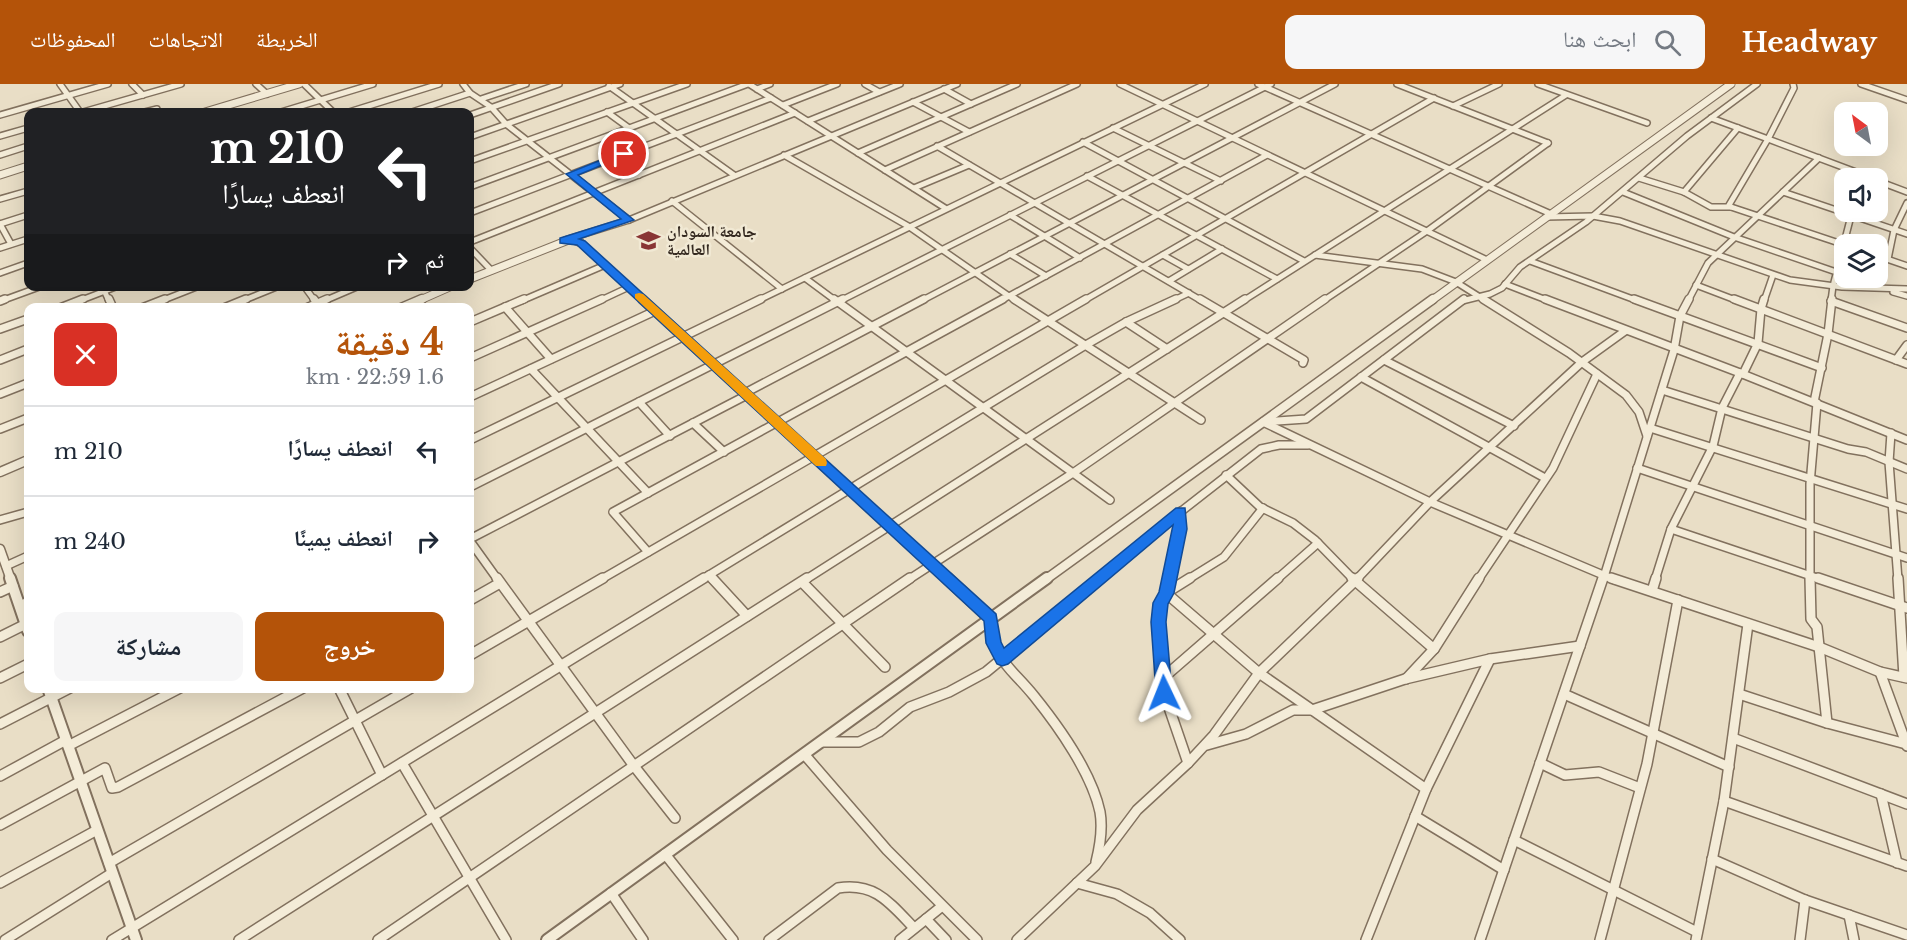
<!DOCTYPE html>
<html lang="ar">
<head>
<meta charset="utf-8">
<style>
  :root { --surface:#fff; --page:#f6f6f7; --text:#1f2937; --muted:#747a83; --line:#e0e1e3; --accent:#b45309 }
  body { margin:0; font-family:"Libre Baskerville","Noto Naskh Arabic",serif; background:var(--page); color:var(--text); direction:rtl; height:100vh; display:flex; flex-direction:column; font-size:22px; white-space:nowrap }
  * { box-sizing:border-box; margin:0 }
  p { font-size:20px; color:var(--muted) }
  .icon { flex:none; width:33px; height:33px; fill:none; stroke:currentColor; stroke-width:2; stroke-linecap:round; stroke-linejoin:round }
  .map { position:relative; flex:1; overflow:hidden; direction:ltr }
  .sheet { position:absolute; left:24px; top:219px; width:450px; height:390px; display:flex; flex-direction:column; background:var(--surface); border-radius:12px; box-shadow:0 6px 24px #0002; direction:rtl }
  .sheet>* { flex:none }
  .top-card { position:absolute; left:24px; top:24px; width:450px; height:183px; border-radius:12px; box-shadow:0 6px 24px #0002; direction:rtl; background:#202124; color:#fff; overflow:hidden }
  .needle { width:39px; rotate:328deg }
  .buttons { position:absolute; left:1834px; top:18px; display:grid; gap:12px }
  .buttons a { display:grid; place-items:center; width:54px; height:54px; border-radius:12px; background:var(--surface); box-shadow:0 6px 24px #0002; font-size:30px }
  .pin { position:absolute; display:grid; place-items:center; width:51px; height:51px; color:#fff; margin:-26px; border:3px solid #fff; border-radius:50%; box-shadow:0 2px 6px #0007 }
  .me { position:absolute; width:66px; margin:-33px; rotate:358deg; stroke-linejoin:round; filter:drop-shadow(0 0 4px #0008) }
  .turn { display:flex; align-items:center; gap:21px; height:126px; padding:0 30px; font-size:27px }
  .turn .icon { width:78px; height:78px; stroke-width:2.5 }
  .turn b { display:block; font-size:42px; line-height:51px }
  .then { display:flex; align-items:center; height:57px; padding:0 30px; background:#0003; gap:12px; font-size:22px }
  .round { display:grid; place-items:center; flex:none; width:63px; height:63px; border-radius:12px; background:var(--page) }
  .headline { display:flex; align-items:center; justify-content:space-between; height:102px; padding:0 30px }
  h1 { font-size:36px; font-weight:700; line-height:45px; color:var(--accent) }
  .cta { display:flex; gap:12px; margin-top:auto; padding:12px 30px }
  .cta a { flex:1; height:69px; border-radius:12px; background:var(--accent); color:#fff; font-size:24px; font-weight:700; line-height:69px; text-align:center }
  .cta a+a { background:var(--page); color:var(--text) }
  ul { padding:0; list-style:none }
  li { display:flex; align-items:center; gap:18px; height:90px; padding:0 30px; border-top:2px solid var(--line) }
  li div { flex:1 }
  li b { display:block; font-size:22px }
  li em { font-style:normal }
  header { display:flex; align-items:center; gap:36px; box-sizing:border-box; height:84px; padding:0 30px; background:var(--accent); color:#fff }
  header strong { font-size:28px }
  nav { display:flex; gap:33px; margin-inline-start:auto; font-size:21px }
  .search { width:420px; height:54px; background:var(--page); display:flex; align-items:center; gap:15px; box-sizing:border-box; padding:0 21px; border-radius:12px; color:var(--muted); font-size:22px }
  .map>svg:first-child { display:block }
</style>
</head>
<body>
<header>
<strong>Headway</strong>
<div class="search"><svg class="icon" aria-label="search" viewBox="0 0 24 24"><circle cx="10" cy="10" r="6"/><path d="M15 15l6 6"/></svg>ابحث هنا</div>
<nav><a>الخريطة</a><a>الاتجاهات</a><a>المحفوظات</a></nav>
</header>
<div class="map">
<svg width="1907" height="856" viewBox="0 0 1907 856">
  <rect width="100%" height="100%" fill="#e9dec6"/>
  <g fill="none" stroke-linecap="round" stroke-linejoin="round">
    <defs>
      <g id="minor-far2">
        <path d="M60 0 80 28"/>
        <path d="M132 0 143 11"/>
        <path d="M256 0 267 10"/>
        <path d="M304 0 333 28"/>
        <path d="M463 0 470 9 491 23 506 40 629 136"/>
        <path d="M749 0 945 124"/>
        <path d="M865 0 879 8"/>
        <path d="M1120 0 1487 176"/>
        <path d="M1258 0 1551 130"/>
        <path d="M1397 0 1548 59"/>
        <path d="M1538 0 1647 39"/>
        <path d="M1793 0 1794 4 1768 55 1872 94"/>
        <path d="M1861 0 1907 16"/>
        <path d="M609 2 734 91"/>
        <path d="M757 5 770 0"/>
        <path d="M944 5 971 20"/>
        <path d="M481 15 526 0"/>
        <path d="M913 18 969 48"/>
        <path d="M783 21 837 0"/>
        <path d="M1453 22 1499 0"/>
        <path d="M83 28 181 0"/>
        <path d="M145 28 157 25"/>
        <path d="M281 28 373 0"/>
        <path d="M349 28 439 0"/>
        <path d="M412 28 470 9"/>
        <path d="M607 28 629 44"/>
        <path d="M0 31 108 0"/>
        <path d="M470 31 559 0"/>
        <path d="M1711 34 1768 55 1729 121 1731 123 1845 161"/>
        <path d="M808 37 900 0"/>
        <path d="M1113 44 1221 97"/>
        <path d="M0 52 28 44"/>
        <path d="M470 53 620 0"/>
        <path d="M1083 58 1304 177"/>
        <path d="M937 62 1202 217"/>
        <path d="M858 69 1017 0"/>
        <path d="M0 71 28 62"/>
        <path d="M784 71 908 142 1016 217"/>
        <path d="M614 74 639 91"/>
        <path d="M470 77 687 0"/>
        <path d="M885 86 1077 0"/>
        <path d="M1087 92 1277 195"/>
        <path d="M1639 94 1684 108 1711 123H1731"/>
        <path d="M1878 97 1907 108"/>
        <path d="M470 103 748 0"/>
        <path d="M914 104 969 81"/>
        <path d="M1623 108 1734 153 1845 191"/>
        <path d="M1684 108 1738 44"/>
        <path d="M1783 108 1907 150"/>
        <path d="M0 115 28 107"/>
        <path d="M672 117 782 205"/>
        <path d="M470 129 771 14"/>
        <path d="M1010 131 1080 174"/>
        <path d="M1546 133 1593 132 1620 137 1790 196 1842 203 1907 205"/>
        <path d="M0 140 28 131"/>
        <path d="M0 140 11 160"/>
        <path d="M565 156 629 136 957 0"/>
        <path d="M470 158 795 29"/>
        <path d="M0 164 28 155"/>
        <path d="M470 164 491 186"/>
        <path d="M1010 170 1046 192"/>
        <path d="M1163 171 1188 185"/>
        <path d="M1315 171 1422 185 1456 198 1486 217"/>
        <path d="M1878 172 1907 182"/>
        <path d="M1888 175 1894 146 1907 119"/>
        <path d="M1530 177 1638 217"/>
        <path d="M0 189 28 179"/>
        <path d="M805 194 836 217"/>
        <path d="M1852 194 1879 203"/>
        <path d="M1169 197 1222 165"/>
        <path d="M1505 200 1549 217"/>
        <path d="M1696 201 1738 217"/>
        <path d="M102 202 109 217"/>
        <path d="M304 202 315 217"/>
        <path d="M1893 208 1907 212"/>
        <path d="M1 217 42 202"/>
        <path d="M79 217 118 202"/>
        <path d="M161 217 199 202"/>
        <path d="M242 217 279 202"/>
        <path d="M324 217 359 202"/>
        <path d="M521 217 605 181"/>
        <path d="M599 217 629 203"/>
        <path d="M757 217 1205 0"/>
        <path d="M840 217 1271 0"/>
        <path d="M921 217 1335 0"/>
        <path d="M1000 217 1267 71"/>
        <path d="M1083 217 1434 14"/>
        <path d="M1172 217 1189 209"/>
        <path d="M1243 217 1566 11"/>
        <path d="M1323 217 1427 147 1548 59"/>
        <path d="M1462 217 1490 210 1502 204 1520 183 1586 138 1687 52 1757 0"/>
        <path d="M1688 217 1708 179 1819 74"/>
        <path d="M1764 217 1773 191"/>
        <path d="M1831 217 1833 202 1852 128"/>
      </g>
      <g id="minor-far1">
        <path d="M109 215 113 224"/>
        <path d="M314 215 320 224"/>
        <path d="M834 215 1110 416"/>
        <path d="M1014 215 1201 336"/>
        <path d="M1200 215 1304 276 1303 279"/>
        <path d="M1483 215 1569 269 1626 311 1639 328 1647 352"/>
        <path d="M1545 215 1740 289 1907 356"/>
        <path d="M1634 215 1822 284"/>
        <path d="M1734 215 1907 280"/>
        <path d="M0 217 5 215"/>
        <path d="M1831 217 1907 244"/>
        <path d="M505 223 551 275"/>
        <path d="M60 224 83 215"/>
        <path d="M142 224 165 215"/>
        <path d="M224 224 246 215"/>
        <path d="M306 224 327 215"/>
        <path d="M470 238 524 215"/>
        <path d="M1126 238 1167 265"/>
        <path d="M0 245 28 235"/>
        <path d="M470 274 602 215"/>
        <path d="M0 276 28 265"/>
        <path d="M1384 276 1514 342"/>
        <path d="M1896 276 1907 261"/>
        <path d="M531 285 648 409"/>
        <path d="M1743 290 1758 259 1761 225 1764 215"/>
        <path d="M1361 293 1545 394"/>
        <path d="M1662 306 1848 365 1866 368 1907 385"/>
        <path d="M745 309 924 215"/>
        <path d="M0 310 28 299"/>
        <path d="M470 313 655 227"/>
        <path d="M639 318 670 352"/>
        <path d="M1814 318 1828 250 1832 215"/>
        <path d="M1263 338 1430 418 1615 496"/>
        <path d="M1264 338 1306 335 1464 215"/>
        <path d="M693 339 724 368"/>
        <path d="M1650 344 1907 425"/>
        <path d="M0 345 28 334"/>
        <path d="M1891 349 1889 378 1898 496"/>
        <path d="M470 356 761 215"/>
        <path d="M1637 384 1907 474"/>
        <path d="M1226 391 1260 423 1293 439 1315 456 1354 496"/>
        <path d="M470 403 843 215"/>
        <path d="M0 436 28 428"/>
        <path d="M1671 445 1823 496"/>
        <path d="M470 455 747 311"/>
        <path d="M470 457 498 496"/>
        <path d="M648 468 613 428 1003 215"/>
        <path d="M6 482 28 472"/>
        <path d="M709 491 713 496"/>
        <path d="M600 496 1086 215"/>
        <path d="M701 496 1084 262 1126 238 1176 215"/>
        <path d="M805 496 1245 215"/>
        <path d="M908 496 1073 389 1325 215"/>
        <path d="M1098 496 1156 447 1261 365 1279 361H1308"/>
        <path d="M1169 496 1180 445 1181 427"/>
        <path d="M1187 496 1224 473 1263 424"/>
        <path d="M1276 496 1318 459"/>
        <path d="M1356 496 1430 418 1582 278 1625 247"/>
        <path d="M1478 496 1553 384 1597 290"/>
        <path d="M1603 496 1674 266 1680 232 1689 215"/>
        <path d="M1655 496 1671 445 1713 362 1722 324 1740 289"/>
        <path d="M1810 496V400L1817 319"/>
      </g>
      <g id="minor">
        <path d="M497 494 634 682 675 734"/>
        <path d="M712 494 747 532"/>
        <path d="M1169 494 1166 509 1160 519 1159 538 1164 609 1188 679"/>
        <path d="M1190 494 1166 509 1259 589 1426 705"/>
        <path d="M1352 494 1434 565"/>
        <path d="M1611 494 1819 563 1880 588 1907 594"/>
        <path d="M1810 494 1811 535 1817 543 1827 639"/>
        <path d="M1818 494 1907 524"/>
        <path d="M1898 494 1904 593"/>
        <path d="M802 498 885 583"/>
        <path d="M1652 507 1656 494"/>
        <path d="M0 508 13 502"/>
        <path d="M470 516 500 499"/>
        <path d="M20 522 28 518"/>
        <path d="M991 535C996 581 1008 580 1034 612 1059 643 1092 690 1100 728 1103 745 1100 762 1096 778"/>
        <path d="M0 553 26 540"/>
        <path d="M470 571 603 494"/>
        <path d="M1880 588 1907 662"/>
        <path d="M0 594 28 580"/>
        <path d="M1163 594 1278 494"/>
        <path d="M1406 595 1434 565 1479 494"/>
        <path d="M339 604 382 691"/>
        <path d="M1564 610 1729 683"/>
        <path d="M1739 610 1827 639 1906 660"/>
        <path d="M0 640 70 604"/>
        <path d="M1733 654 1907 720"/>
        <path d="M821 658H859L879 648 910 623 949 608 986 588 1100 494"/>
        <path d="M1207 661 1246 650 1293 626H1312L1405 595 1490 575 1580 562"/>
        <path d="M68 662 180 604"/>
        <path d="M804 670 887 766 977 856"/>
        <path d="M402 679 506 856"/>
        <path d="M1540 679 1565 691 1599 688 1640 704"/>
        <path d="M0 692 66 656"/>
        <path d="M1881 710 1897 779"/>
        <path d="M1724 717 1907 782"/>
        <path d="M1415 732 1504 786"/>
        <path d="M0 741 105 684 112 704 118 703 303 604"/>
        <path d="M1514 756 1697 848"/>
        <path d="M665 770 733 856"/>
        <path d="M1712 775 1805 816 1907 851"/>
        <path d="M109 779 411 604"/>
        <path d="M0 799 97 746"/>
        <path d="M1077 799 1117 810 1150 829 1180 856"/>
        <path d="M611 809 643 856"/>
        <path d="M1849 831 1854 856"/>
        <path d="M926 835 946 856"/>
        <path d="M5 856 112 789"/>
        <path d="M112 856 704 494"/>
        <path d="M239 856 807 494"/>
        <path d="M378 856 910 494"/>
        <path d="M769 856 838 804C875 798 890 819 914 844"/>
        <path d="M900 856 941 823"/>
        <path d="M1017 856 1095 782 1137 726 1188 679 1214 651 1259 589 1358 494"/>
        <path d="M1366 856 1426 705 1490 575"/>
        <path d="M1480 856 1603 494"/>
        <path d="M1600 856 1647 680 1678 516"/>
        <path d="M1696 856 1724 717 1748 540"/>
        <path d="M1800 856 1805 816"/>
      </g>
      <g id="tertiary-far2">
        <path d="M205 28 299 0"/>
        <path d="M0 91 28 82"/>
        <path d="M470 195 571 155 581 159 644 217"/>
        <path d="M418 217 452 202"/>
        <path d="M1431 217 1731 0"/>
      </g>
      <g id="tertiary-far1">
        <path d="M642 215 948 496"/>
        <path d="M401 224 422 215"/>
        <path d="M0 388 28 376"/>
        <path d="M0 465 11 496"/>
        <path d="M1045 496 1433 215"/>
      </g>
      <g id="tertiary">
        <path d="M10 494 28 547"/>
        <path d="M947 494 991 535"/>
        <path d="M48 604 136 856"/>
        <path d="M547 856 1047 494"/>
      </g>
    </defs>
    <use href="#minor-far2" stroke="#82715e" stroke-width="8"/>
    <use href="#minor-far1" stroke="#82715e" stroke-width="10"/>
    <use href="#minor" stroke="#82715e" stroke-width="12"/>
    <use href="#tertiary-far2" stroke="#82715e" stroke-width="9"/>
    <use href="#tertiary-far1" stroke="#82715e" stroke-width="11"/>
    <use href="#tertiary" stroke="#82715e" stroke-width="14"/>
    <use href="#minor-far2" stroke="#f4ecd8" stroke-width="5"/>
    <use href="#minor-far1" stroke="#f4ecd8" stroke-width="7"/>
    <use href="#minor" stroke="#f4ecd8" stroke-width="9"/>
    <use href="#tertiary-far2" stroke="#f4ecd8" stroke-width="7"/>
    <use href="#tertiary-far1" stroke="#f4ecd8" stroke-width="8"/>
    <use href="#tertiary" stroke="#f4ecd8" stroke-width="10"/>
  </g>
  <path fill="#1a73e8" stroke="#114b97" stroke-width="1.5" d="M621 68 629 70 578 91 634 136 579 155 585 157 996 530 1001 558 1004 564 1176 424H1185L1187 445 1174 509 1168 520 1166 538 1172 609 1169 614 1164 616 1158 614 1156 609 1151 538 1153 519 1159 508 1173 441 1008 580 1002 582 997 580 986 559 984 537 577 161 560 159V154L621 135 566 90Z"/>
  <path fill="#f59e0b" d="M639 209 643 210 826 375 827 379 826 382H816L635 214V210Z"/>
  <defs>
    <symbol id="university-bare" viewBox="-9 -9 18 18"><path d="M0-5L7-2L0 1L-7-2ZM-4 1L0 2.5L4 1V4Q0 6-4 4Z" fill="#893535" stroke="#f1e9d4" stroke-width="2.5" paint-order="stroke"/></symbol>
  </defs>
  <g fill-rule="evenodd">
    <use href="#university-bare" x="632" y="140" width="33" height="33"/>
  </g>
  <g text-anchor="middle" stroke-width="5" stroke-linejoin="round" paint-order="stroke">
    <g font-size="16" font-weight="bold" fill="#342920" stroke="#f1e9d4" text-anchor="start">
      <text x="667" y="153">جامعة السودان<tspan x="667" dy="18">العالمية</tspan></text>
    </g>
  </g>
</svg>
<div class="buttons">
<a><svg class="needle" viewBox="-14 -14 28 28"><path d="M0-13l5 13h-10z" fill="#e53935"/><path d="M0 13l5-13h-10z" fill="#747a83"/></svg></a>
<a><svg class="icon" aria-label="sound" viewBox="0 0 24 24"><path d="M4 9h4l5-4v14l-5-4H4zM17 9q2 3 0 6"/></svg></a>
<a><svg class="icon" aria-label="layers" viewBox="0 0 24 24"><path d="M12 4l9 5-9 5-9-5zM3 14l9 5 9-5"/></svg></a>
</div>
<div class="pin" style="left:624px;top:70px;background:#d93025"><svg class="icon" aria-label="arrive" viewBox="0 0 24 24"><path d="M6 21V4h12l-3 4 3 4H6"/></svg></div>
<svg class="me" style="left:1164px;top:609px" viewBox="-20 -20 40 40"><path d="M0-17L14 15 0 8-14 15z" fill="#1a73e8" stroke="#fff" stroke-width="4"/></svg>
<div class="top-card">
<div class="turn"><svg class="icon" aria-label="left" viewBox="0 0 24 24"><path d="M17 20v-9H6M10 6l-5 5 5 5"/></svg><div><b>210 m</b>انعطف يسارًا</div></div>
<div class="then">ثم<svg class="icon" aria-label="right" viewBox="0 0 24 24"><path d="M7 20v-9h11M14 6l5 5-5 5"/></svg></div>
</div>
<section class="sheet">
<div class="headline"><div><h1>4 دقيقة</h1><p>1.6 km · 22:59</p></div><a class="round" style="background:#d93025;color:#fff"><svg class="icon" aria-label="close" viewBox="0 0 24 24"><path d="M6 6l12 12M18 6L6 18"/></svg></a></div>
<ul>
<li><svg class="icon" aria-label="left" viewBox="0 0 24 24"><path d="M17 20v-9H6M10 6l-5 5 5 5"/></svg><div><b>انعطف يسارًا</b></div><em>210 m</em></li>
<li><svg class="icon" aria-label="right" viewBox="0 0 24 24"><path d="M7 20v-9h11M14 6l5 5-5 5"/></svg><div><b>انعطف يمينًا</b></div><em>240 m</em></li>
</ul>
<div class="cta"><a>خروج</a><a>مشاركة</a></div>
</section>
</div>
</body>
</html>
